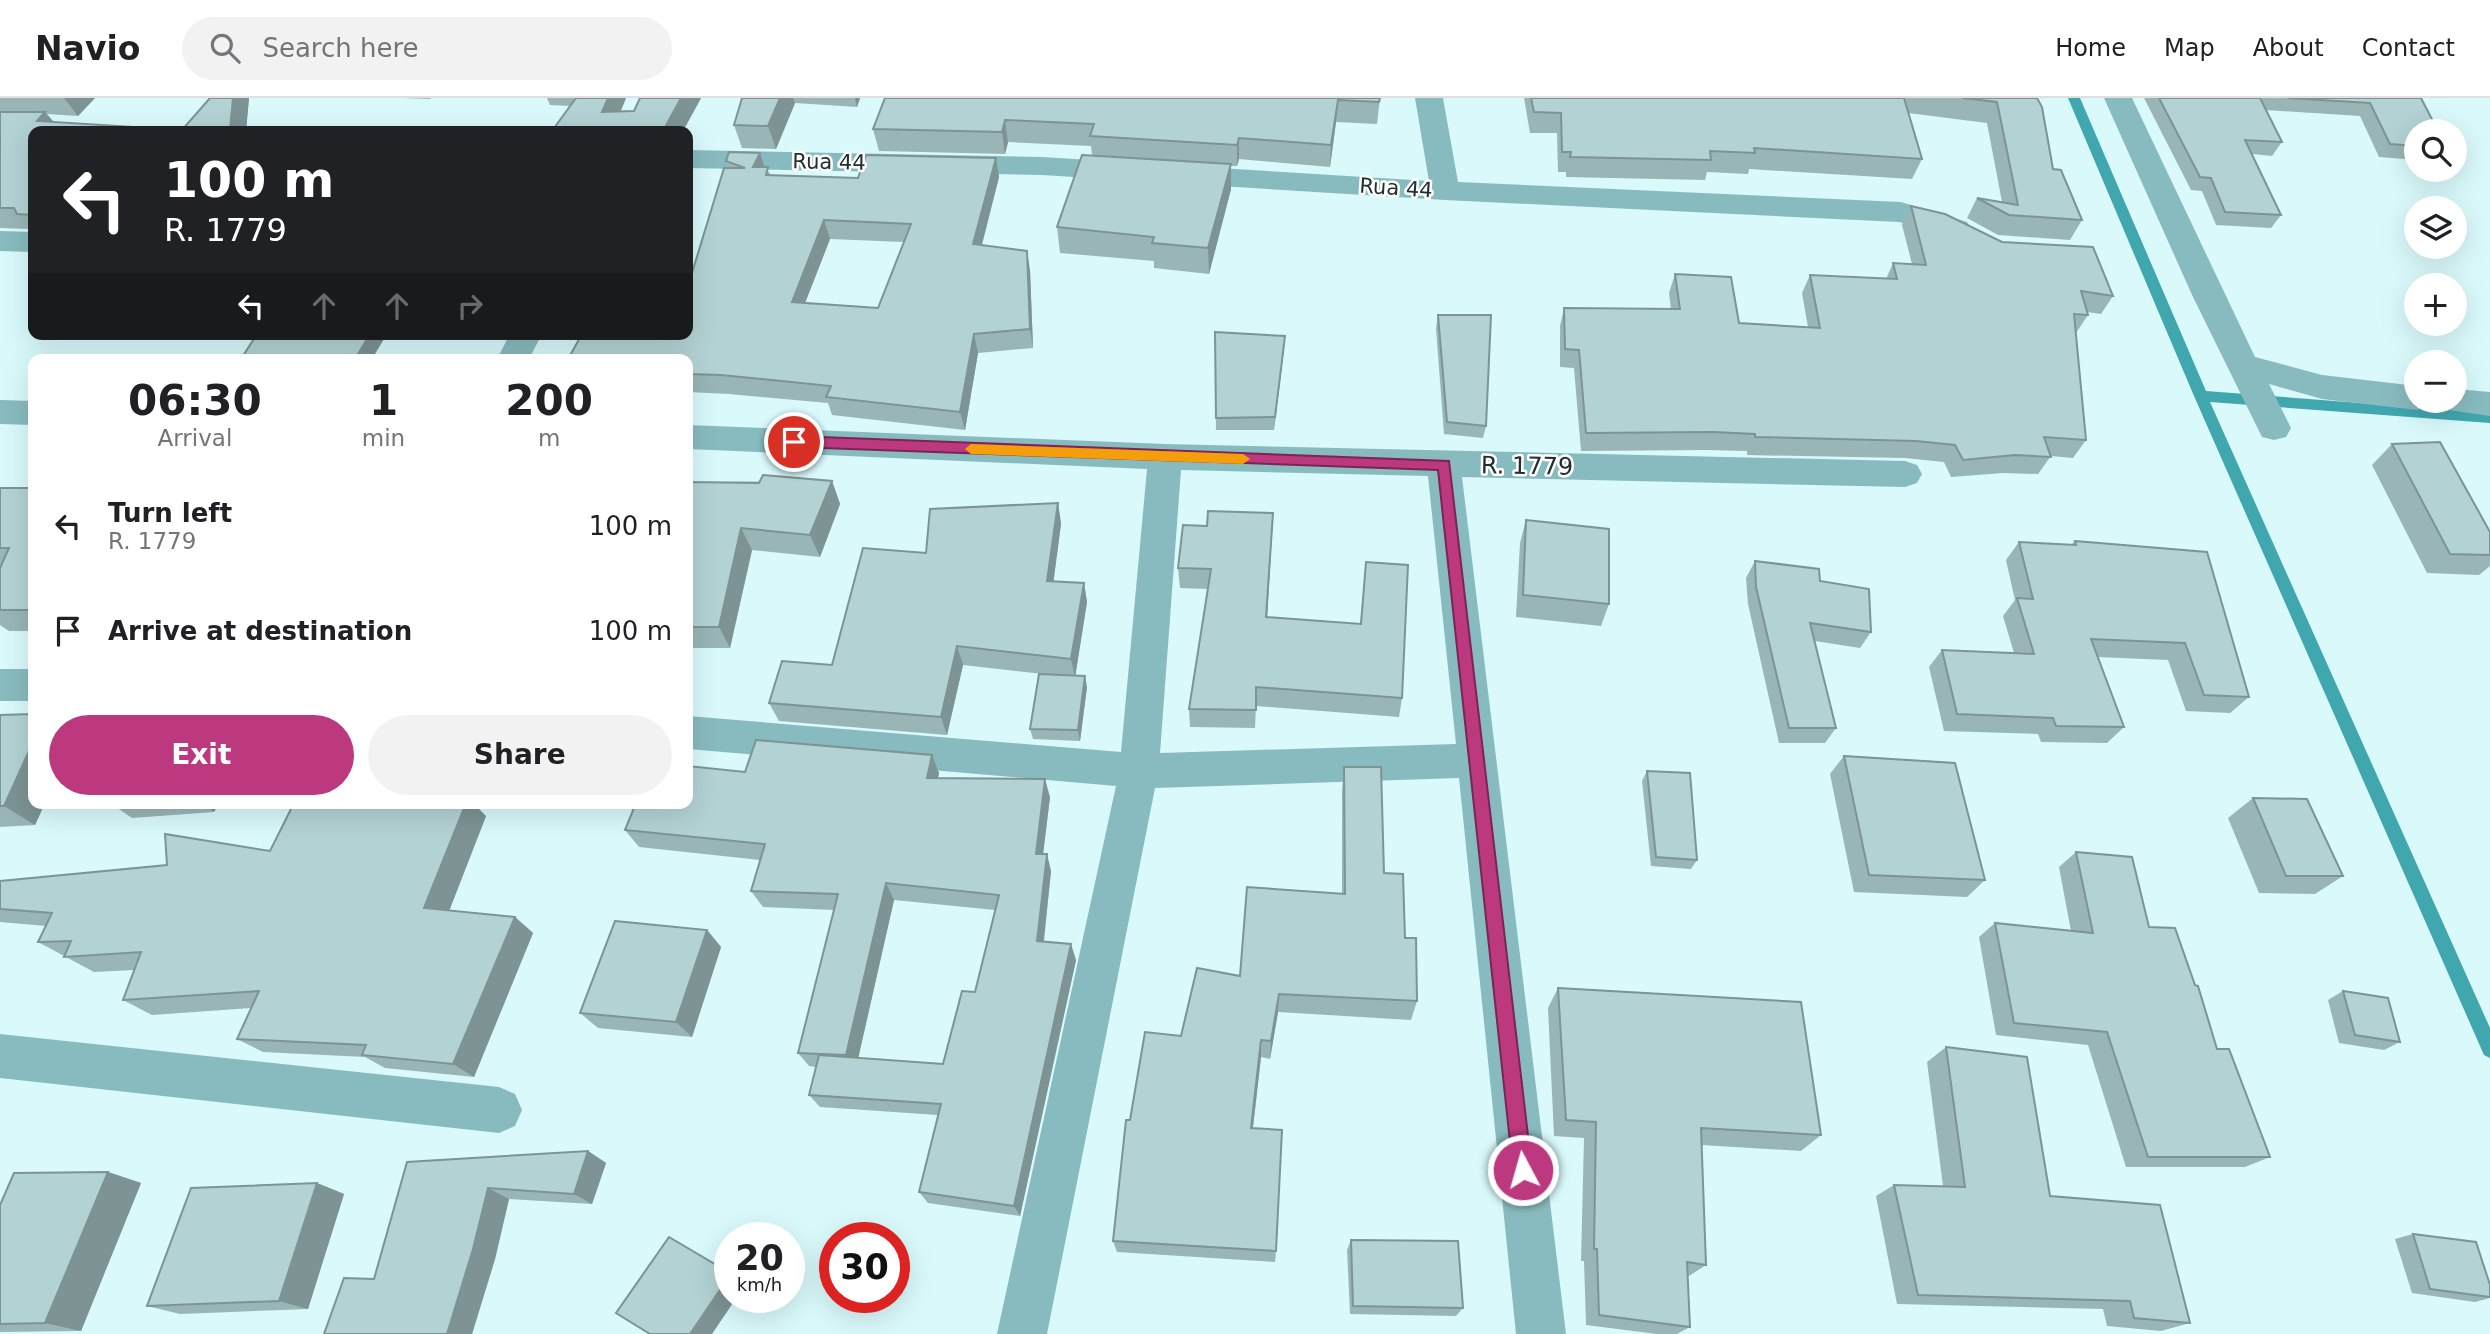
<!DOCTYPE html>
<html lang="en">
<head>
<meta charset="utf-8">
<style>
  :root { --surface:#fff; --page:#f2f2f2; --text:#202124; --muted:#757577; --line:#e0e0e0; --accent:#bc3980 }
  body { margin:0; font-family:"DejaVu Sans",sans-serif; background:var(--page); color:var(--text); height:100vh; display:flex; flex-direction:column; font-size:26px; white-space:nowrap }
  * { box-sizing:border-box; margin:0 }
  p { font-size:23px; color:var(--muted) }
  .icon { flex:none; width:38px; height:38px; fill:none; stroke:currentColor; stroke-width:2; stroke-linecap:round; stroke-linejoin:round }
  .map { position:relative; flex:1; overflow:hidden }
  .sheet { position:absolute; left:28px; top:256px; width:665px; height:455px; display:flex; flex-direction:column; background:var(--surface); border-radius:14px; box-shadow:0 7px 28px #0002 }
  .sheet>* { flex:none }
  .banner { position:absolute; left:28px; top:28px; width:665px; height:214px; border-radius:14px; box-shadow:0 7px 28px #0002; background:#202124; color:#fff; overflow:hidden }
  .buttons { position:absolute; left:2404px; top:21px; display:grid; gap:14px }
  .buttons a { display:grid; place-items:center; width:63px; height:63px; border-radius:50%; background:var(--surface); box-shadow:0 7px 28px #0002; font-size:35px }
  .speed { position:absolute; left:714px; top:1124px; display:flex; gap:14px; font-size:35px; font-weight:700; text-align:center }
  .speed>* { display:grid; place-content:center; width:91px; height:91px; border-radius:50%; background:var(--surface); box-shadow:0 7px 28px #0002; line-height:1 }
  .speed small { font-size:18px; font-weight:400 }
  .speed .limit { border:10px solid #d22; background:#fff; color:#111 }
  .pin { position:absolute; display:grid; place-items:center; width:60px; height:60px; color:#fff; margin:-30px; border:4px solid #fff; border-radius:50%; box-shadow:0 2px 7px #0007 }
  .me { position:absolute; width:77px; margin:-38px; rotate:354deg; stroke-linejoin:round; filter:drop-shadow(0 0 5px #0008) }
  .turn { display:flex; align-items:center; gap:24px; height:147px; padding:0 21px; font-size:32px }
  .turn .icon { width:91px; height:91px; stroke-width:2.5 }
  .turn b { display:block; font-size:49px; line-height:60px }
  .lanes { display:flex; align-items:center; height:66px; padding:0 21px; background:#0003; justify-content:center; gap:35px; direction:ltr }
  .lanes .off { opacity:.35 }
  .eta { display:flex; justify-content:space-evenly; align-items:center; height:119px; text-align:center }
  .eta b { font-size:42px; font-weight:700; line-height:49px }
  .cta { display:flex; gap:14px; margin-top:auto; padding:14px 21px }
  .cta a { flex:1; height:80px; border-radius:42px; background:var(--accent); color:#fff; font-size:28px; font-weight:700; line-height:80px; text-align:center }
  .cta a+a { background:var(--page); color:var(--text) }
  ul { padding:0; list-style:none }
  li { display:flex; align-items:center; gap:21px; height:105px; padding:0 21px }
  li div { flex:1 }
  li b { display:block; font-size:26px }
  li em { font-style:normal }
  header { display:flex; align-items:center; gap:42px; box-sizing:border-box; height:98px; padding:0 35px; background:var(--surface); border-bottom:2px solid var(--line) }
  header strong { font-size:33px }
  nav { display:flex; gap:38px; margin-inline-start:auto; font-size:24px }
  .search { width:490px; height:63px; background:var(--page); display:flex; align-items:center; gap:18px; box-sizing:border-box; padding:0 24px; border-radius:38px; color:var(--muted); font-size:26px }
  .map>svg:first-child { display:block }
</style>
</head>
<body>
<header>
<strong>Navio</strong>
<div class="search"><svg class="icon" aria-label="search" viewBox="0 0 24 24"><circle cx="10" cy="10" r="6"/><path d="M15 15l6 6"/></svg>Search here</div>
<nav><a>Home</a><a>Map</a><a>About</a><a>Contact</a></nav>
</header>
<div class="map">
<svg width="2490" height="1236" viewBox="0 0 2490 1236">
  <rect width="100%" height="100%" fill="#d9f9fb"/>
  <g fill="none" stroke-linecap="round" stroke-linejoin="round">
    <path fill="#41a7ae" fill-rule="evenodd" d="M2068 0H2080L2206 293 2490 315V325L2210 304 2490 930V960L2484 957 2194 298Z"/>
    <g fill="#88bbbf" fill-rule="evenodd">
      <path d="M1415 0H1443L1458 84 1901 104 1967 124 1971 131 1967 138 1956 141 1899 124 1445 102 1042 77 688 70V52L1042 59 1429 83Z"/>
      <path d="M2104 0H2132L2255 259 2322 277 2417 288V303H2432L2429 308 2417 312 2322 301 2269 286 2291 330 2286 339 2274 342 2262 339 2193 199Z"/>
      <path d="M0 133 33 134V154L0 153Z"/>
      <path d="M510 236H542L529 261H497Z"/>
      <path d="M2455 291 2490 294V318L2442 311 2438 303H2455Z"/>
      <path d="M0 302 33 303V327L0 326Z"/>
      <path d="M688 327 1165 346 1905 363 1917 367 1922 376 1917 385 1905 389 1462 379 1566 1236H1516L1459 680 1155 690 1047 1236H997L1116 688 688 651V618L1121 654 1147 371 688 351ZM1181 372 1428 378 1456 646 1160 655Z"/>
      <rect x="0" y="571" width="33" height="32"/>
      <path d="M0 936 499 989 515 996 522 1012 515 1028 499 1035 0 980Z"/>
    </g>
  </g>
  <g fill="#9ab5b6" fill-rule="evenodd">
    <path d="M0 0H95L78 18 47 16 54 24 182 32 249 0 246 33H33V135L30 131 0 130V14H26L0 13Z"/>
    <path d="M403 0H431L430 1Z"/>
    <path d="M547 0H626L621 13H634L640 0H701L683 33 570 8 550 7Z"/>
    <path d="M742 0H860L857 9 795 5 776 51 742 50 734 27Z"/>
    <path d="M885 0H1380L1377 26 1336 24 1330 69 1239 61 1237 68H1231V91L1209 176 1154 170V163L1060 155 1057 129 1092 57 1091 48 1008 44 1005 56 879 53 873 31Z"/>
    <path d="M1524 0H2037L2053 71 2082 122 2070 142 1998 137 1967 120 1977 100 2002 104 1987 25 1908 15 1922 61 1912 81 1749 71 1748 76 1707 74 1705 82 1566 79V74H1558L1557 35H1530Z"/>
    <path d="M2144 0H2421L2417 33V62L2379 59 2360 18 2266 12 2282 44 2272 58 2252 56 2281 117 2271 130 2216 127 2202 93 2191 92Z"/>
    <path d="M996 60 999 79 982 147 1030 172 1033 250 978 255 965 332 832 317 828 305 729 296 688 294 689 188 728 70 726 63 765 69 771 77 858 80ZM830 141 904 144 878 210 805 205Z"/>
    <path d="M1911 108 2002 144 2113 198 2101 216 2087 214 2088 217 2076 235 2086 342 2073 360 2051 358 2038 376 2003 375 1951 379 1944 364 1905 360 1747 357V353L1706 352 1581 353 1574 270 1560 269V228L1564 210 1671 211 1669 195 1675 176 1739 225 1808 229 1802 195 1810 177 1886 181 1893 165 1912 166 1902 127Z"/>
    <path d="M1438 217 1486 328 1483 340 1444 336 1436 230Z"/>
    <path d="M1215 234 1284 251 1274 332H1216Z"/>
    <path d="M2392 346 2490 434V468L2479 477 2427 475 2372 367Z"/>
    <path d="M832 383 840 406 820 459 752 452 730 550H688V384Z"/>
    <path d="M33 386V533H9L0 527V390H31Z"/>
    <path d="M1058 405 1061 426 1053 483 1084 485 1087 504 1075 578 1087 589 1080 643 1033 641 1030 631 1043 576 963 567 947 637 779 623 769 605 832 567 926 455Z"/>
    <path d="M1273 415 1267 519 1360 526 1366 464 1402 600 1399 619 1256 608 1255 630 1190 629 1189 611 1208 491 1180 490 1178 470 1207 428Z"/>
    <path d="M1526 422 1609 506 1601 528 1516 519 1520 445Z"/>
    <path d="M2075 443 2249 599 2230 615 2186 613 2168 562 2097 559 2124 629 2107 645 2041 644 2038 636 1944 633 1929 569 1942 552 2014 555 2003 518 2015 502 2006 462 2019 444 2071 447Z"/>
    <path d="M1755 463 1820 483 1871 534 1860 550 1815 543 1836 630 1825 645H1779L1748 506 1746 480Z"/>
    <path d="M0 617 33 705H45L35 727 0 729Z"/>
    <path d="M932 657 939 675 938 680 1050 699 1043 756 1051 773 1044 843 1076 862 1020 1118 928 1105 919 1094 938 1017 820 1009 809 997 816 969 809 968 798 955 834 812 763 809 751 793 760 762 639 749 625 732 745 674ZM894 802 995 812 975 894 943 966 858 960Z"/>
    <path d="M1844 658 1985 782 1967 799 1854 794 1830 676Z"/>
    <path d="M1344 669 1384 775 1405 840 1417 903 1411 922 1278 914 1270 961 1261 959 1253 1030 1276 1153 1275 1164 1117 1154 1113 1143 1130 1022 1181 938 1240 878 1342 796V693Z"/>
    <path d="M1647 673 1697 762 1691 771 1651 768 1642 683Z"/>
    <path d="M2253 700 2343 778 2315 796 2259 795 2228 720Z"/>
    <path d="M110 705H219L214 714 132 720Z"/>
    <path d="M486 718 449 813 515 819 533 835 474 979 385 970 365 959 263 954 237 941 251 910 152 917 123 902 134 872 94 874 38 844 46 828 0 824V783L167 767 270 753Z"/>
    <path d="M2076 754 2149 829 2217 951 2270 1059 2245 1069H2126L2088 947 1996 937 1979 839 1995 825 2071 833 2059 769Z"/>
    <path d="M707 832 721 849 692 939 598 930 580 915Z"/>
    <path d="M1558 890 1821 1037 1801 1053 1702 1047 1706 1167 1689 1178H1687L1690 1229 1677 1236H1657L1586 1227 1584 1163H1581L1584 1040 1554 1038 1548 910Z"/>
    <path d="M2343 893 2400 944 2384 952 2339 945 2328 902Z"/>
    <path d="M1946 949 2050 1098 2190 1225 2161 1233 2107 1228 2103 1211 1897 1206 1876 1098 1894 1087 1943 1088 1927 964Z"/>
    <path d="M588 1053 606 1065 592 1106 509 1101 495 1161 472 1236H324L374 1181 407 1064Z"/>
    <path d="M108 1074 141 1085 81 1233 0 1234V1107Z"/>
    <path d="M317 1085 344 1096 308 1211 180 1216 147 1208Z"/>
    <path d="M2413 1136 2490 1199V1200L2475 1204 2412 1195 2395 1141Z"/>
    <path d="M1351 1142 1463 1210 1456 1218 1350 1216 1347 1152Z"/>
  </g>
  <g fill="#7d9394">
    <path d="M64 0H95L78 18Z"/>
    <path d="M233 0H249L246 33H231L230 32Z"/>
    <path d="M608 0H626L612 33 602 14Z"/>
    <path d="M681 0H701L683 33H663Z"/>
    <path d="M780 0H793L795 5 776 51 768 28Z"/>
    <path d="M855 0H860L857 9Z"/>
    <path d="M1338 2 1336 24 1330 69 1331 47Z"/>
    <path d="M45 14 61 33 37 23Z"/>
    <path d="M1005 22 1008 44 1005 56 1002 34Z"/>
    <path d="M1239 40V61L1237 68V47Z"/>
    <path d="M760 55 766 74 753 69Z"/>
    <path d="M996 60 999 79 977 165 973 146Z"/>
    <path d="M1231 66V91L1209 176 1208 150Z"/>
    <path d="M824 122 830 141 798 223 792 204Z"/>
    <path d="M1027 153 1030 172 1033 250 1030 231Z"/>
    <path d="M370 236H387L372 261H355Z"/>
    <path d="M974 236 978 255 965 332 960 314Z"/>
    <path d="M1285 238 1284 251 1274 332 1275 319Z"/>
    <path d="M832 383 840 406 820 459 810 437Z"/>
    <path d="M1058 405 1061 426 1051 503 1047 483Z"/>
    <path d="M1273 415 1272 436 1266 539V519Z"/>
    <path d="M741 430 752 452 730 550 719 529Z"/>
    <path d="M1084 485 1087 504 1075 580 1071 561Z"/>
    <path d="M957 548 963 567 947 637 941 619Z"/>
    <path d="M1085 578 1087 589 1080 643 1078 632Z"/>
    <path d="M33 644V705H45L35 727 4 708Z"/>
    <path d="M932 657 939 675 934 698 927 680Z"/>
    <path d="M1045 681 1050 699 1041 773 1036 756Z"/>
    <path d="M202 705H219L214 714Z"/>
    <path d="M466 705H473L486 718 444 826 424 810Z"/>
    <path d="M1047 756 1051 773 1042 858 1037 843Z"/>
    <path d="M886 785 894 802 856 970 846 957Z"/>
    <path d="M515 819 533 835 474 979 453 966Z"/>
    <path d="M707 832 721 849 692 939 676 924Z"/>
    <path d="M1071 846 1076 862 1020 1118 1014 1108Z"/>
    <path d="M1279 896 1278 914 1270 961 1271 943Z"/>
    <path d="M1261 942V959L1251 1045V1030Z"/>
    <path d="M588 1053 606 1065 592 1106 574 1096Z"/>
    <path d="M108 1074 141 1085 81 1233 45 1225Z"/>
    <path d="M317 1085 344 1096 308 1211 279 1203Z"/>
    <path d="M488 1090 509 1101 495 1161 472 1236H447Z"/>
    <path d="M730 1177V1199H737L712 1236H690Z"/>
  </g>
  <g fill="#b3d2d4" stroke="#7d9394" stroke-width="2" fill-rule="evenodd">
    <path d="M210 0H233L230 32 239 33H33V117L17 116 14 110H0V14H45L37 23 182 32Z"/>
    <path d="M576 0H608L602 14 634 13 640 0H681L663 33H552Z"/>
    <path d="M742 0H780L768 28 734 27Z"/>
    <path d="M885 0H1380L1379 4 1338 2 1331 47 1239 40 1237 47 1090 38 1094 26 1005 22 1002 34 873 31Z"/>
    <path d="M1531 0H1904L1922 61 1754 50 1755 55 1710 53 1711 62 1570 59 1571 54H1562L1561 15 1534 14Z"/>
    <path d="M1962 0H2037L2042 9 2053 71 2061 72 2082 122 2009 117 1977 100 2018 107 1997 4Z"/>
    <path d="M2159 0H2260L2282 44 2245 42 2281 117 2225 114 2211 80 2200 79Z"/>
    <path d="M2288 0H2421L2438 33H2417V48L2390 46 2370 5Z"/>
    <path d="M729 54 760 55 753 69H768L766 77 858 80 866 57 996 60 973 146 1027 153 1030 231 974 236 960 314 826 299 831 288 721 277 688 276V261H568L582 236H688V188L724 70H745L726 63ZM824 122 911 126 878 210 792 204Z"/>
    <path d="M1082 57 1231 66 1208 150 1152 145 1154 139 1057 129Z"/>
    <path d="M1911 108 1945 116 2002 144 2093 149 2113 198 2081 193 2088 217 2074 216 2086 342 2044 339 2051 359 2015 357 1963 362 1955 347 1916 343 1755 339V336L1714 334 1586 335 1579 252 1565 251 1564 210 1680 211 1675 176 1731 179 1739 225 1820 230 1810 177 1897 181 1893 165 1926 167Z"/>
    <path d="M1438 217H1491L1486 328 1447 324Z"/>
    <path d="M1215 234 1285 238 1275 319 1216 320Z"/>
    <path d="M257 236H370L355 261H241Z"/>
    <path d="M2440 344 2490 434V457L2450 456 2392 346Z"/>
    <path d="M763 377 832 383 810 437 741 430 719 529H688V384L759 385Z"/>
    <path d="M33 386V512H0V470L9 450H0V390H31Z"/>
    <path d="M1058 405 1047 483 1084 485 1071 561 957 548 941 619 769 605 782 563 832 567 863 450 926 455 930 411Z"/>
    <path d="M1208 413 1273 415 1266 519 1361 526 1366 464 1408 467 1402 600 1256 589V612L1189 611 1211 471 1178 470 1183 427 1207 428Z"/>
    <path d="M1526 422 1609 431V506L1523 497Z"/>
    <path d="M2075 443 2207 454 2249 599 2204 597 2185 545 2091 541 2124 629 2056 628 2053 620 1957 616 1942 552 2034 556 2017 500 2033 501 2019 444 2076 447Z"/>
    <path d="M1755 463 1819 471 1820 483 1869 491 1871 534 1810 525 1836 630H1789L1756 489Z"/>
    <path d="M1039 576 1085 578 1078 632 1030 631Z"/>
    <path d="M33 616V644L4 708H0V617Z"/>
    <path d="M756 642 932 657 927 680 1045 681 1036 756H1047L1037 843 1071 846 1014 1108 919 1094 941 1006 809 997 819 957 943 966 962 893 975 894 999 797 886 785 846 957 798 955 838 796 751 793 765 746 625 732 636 705H688V668L745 674Z"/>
    <path d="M1844 658 1955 665 1985 782 1869 777Z"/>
    <path d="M1344 669H1381L1384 775 1403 776 1405 840H1416L1417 903 1279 896 1271 943 1261 942 1251 1030 1282 1032 1276 1153 1113 1143 1126 1022H1130L1145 934 1181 938 1197 870 1240 878 1247 789 1345 796Z"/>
    <path d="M1647 673 1690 675 1697 762 1656 759Z"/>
    <path d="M2253 700 2307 701 2343 778H2286Z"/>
    <path d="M294 705H466L424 810 515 819 453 966 362 957 366 947 237 941 259 893 123 902 141 854 64 859 71 843 38 844 52 815 0 811V783L167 767 165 736 270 753Z"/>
    <path d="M2076 754 2132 759 2149 829 2175 830 2195 887 2198 888 2217 951H2229L2270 1059H2148L2107 934 2014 925 1995 825 2093 835Z"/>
    <path d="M615 823 707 832 676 924 580 915Z"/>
    <path d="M1558 890 1801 904 1821 1037 1701 1030 1706 1167 1687 1164 1690 1229 1599 1217 1597 1151H1594L1596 1024 1566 1022Z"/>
    <path d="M2343 893 2388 900 2400 944 2355 937Z"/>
    <path d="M1946 949 2027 959 2050 1098 2160 1107 2190 1225 2134 1220 2130 1203 1918 1197 1894 1087 1965 1089Z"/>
    <path d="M588 1053 574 1096 488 1090 473 1151 447 1236H324L344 1180 374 1181 407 1064Z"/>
    <path d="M108 1074 45 1225 0 1226V1107L14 1075Z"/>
    <path d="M317 1085 279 1203 147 1208 191 1090Z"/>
    <path d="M2413 1136 2476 1144 2490 1187V1199L2430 1191Z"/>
    <path d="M669 1139 730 1175V1177L690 1236H650L616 1215Z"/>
    <path d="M1351 1142 1458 1143 1463 1210 1353 1208Z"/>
  </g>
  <path fill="#bc3980" stroke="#7a2553" stroke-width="2" d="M794 338 1449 363 1532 1072 1530 1079 1523 1082 1516 1079 1513 1072 1438 372 794 349 787 344Z"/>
  <path fill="#f59e0b" d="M971 346 1243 356 1250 361 1243 366 971 356 965 351Z"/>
  <g text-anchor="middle" stroke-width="5" stroke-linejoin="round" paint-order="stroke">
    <g font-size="21" fill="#222e2f" stroke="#fff">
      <text transform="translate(829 64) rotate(1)" y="7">Rua 44</text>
      <text transform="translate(1396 90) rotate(4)" y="7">Rua 44</text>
    </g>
    <g font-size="24" fill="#222e2f" stroke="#fff">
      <text transform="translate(1527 368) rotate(1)" y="8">R. 1779</text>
    </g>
  </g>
</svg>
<div class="buttons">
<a><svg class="icon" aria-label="search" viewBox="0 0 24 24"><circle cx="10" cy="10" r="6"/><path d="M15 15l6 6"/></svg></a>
<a><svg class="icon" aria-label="layers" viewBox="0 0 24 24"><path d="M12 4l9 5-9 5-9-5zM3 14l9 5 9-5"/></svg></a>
<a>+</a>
<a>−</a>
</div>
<div class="speed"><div>20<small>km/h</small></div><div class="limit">30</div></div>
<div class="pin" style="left:794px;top:344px;background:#d93025"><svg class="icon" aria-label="arrive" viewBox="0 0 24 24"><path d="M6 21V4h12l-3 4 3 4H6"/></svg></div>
<svg class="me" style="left:1523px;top:1072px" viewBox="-20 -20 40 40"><circle r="17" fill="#bc3980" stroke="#fff" stroke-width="3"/><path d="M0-11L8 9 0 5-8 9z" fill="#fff"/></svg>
<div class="banner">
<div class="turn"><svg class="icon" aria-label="left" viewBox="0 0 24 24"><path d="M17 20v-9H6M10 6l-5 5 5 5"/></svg><div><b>100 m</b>R. 1779</div></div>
<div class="lanes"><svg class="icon" aria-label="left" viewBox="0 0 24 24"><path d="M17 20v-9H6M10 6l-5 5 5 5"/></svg><svg class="icon off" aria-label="ahead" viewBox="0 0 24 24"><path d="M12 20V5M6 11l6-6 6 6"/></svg><svg class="icon off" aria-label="ahead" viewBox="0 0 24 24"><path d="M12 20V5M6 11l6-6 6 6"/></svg><svg class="icon off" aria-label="right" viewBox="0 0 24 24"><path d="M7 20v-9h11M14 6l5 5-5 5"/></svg></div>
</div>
<section class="sheet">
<div class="eta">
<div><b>06:30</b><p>Arrival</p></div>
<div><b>1</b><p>min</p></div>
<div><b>200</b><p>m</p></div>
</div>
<ul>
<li><svg class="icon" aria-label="left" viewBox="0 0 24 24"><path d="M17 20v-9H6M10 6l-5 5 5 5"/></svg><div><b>Turn left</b><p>R. 1779</p></div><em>100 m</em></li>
<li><svg class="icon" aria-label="arrive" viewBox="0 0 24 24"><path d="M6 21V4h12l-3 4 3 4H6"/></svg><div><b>Arrive at destination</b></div><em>100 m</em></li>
</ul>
<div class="cta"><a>Exit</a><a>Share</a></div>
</section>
</div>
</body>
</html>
